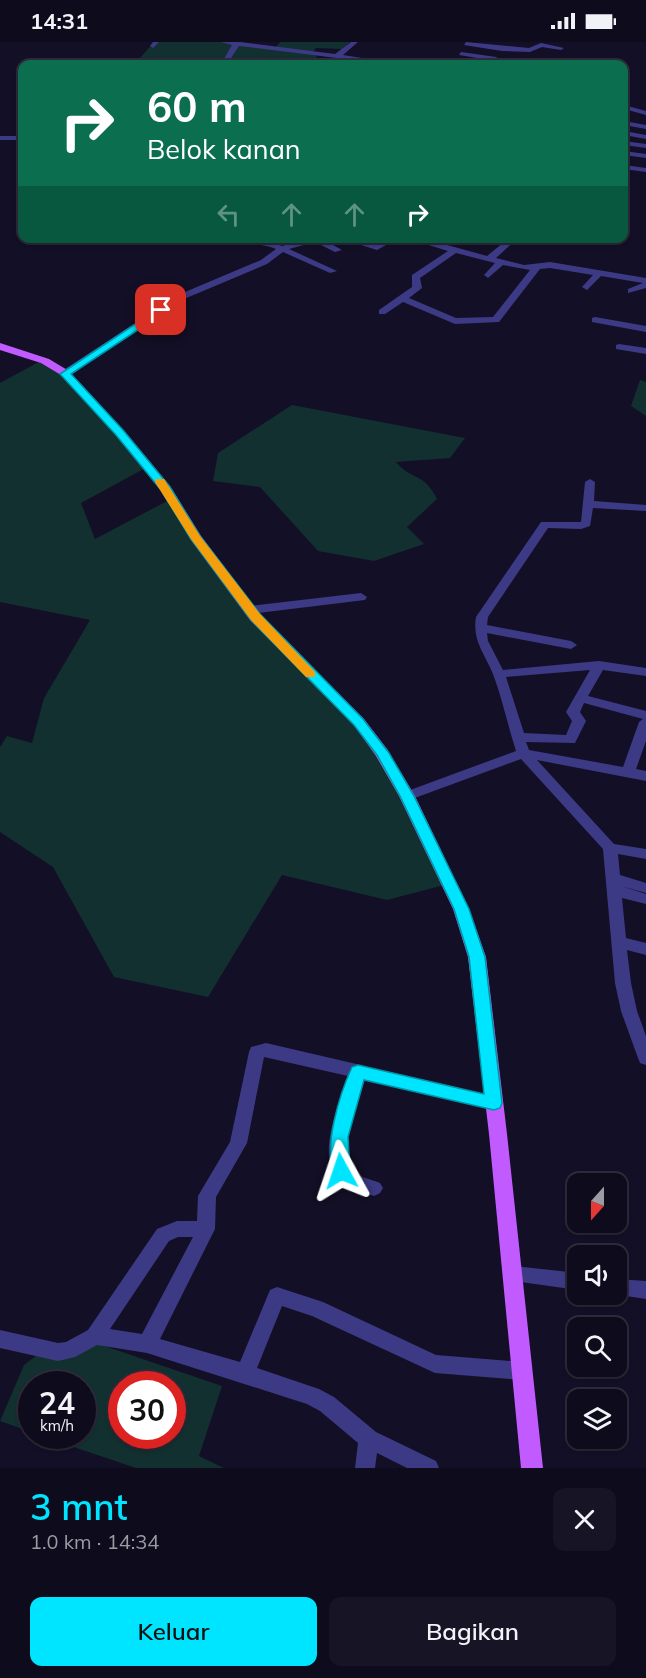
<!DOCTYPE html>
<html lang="id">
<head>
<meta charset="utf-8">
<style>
  :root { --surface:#0e0b1c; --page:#171425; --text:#f1f3f6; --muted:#9b9ba3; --line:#2e2b3b; --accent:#00e5ff }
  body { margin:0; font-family:Mulish,sans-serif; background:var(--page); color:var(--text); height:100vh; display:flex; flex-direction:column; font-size:22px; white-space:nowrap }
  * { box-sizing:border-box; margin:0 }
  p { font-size:20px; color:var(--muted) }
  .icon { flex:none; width:33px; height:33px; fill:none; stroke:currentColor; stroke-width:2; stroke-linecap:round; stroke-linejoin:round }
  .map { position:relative; height:1426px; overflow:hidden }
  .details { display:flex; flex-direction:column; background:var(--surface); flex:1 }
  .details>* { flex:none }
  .guide { position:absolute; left:18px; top:18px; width:610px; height:183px; border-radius:12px; box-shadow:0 2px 4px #0004,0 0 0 2px var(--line); background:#0b6e4f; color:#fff; overflow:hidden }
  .needle { width:39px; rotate:201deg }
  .controls { position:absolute; left:567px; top:1131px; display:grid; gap:12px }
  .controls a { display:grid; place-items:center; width:60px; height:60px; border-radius:12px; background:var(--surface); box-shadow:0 2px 4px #0004,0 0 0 2px var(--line); font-size:30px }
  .speed { position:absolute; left:18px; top:1329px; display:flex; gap:12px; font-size:30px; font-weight:700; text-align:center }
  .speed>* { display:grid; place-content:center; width:78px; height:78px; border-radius:50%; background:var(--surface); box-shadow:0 2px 4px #0004,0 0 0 2px var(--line); line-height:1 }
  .speed small { font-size:15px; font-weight:400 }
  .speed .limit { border:9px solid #d22; background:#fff; color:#111 }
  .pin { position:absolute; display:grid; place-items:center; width:51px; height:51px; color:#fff; margin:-26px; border-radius:12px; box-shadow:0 3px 9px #0006 }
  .me { position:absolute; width:66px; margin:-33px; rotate:355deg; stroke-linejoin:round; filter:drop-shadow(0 0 4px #0008) }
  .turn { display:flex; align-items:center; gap:21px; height:126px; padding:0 30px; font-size:27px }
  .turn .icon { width:78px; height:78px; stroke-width:2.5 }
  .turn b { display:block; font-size:42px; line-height:51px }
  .lanes { display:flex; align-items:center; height:57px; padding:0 30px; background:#0003; justify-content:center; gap:30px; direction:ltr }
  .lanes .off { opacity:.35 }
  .round { display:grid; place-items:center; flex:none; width:63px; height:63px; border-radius:12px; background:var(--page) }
  .overview { display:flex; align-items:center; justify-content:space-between; height:102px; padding:0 30px }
  h1 { font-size:36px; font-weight:600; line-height:45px; color:var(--accent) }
  .cta { display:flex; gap:12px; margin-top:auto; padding:12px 30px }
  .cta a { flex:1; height:69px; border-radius:12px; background:var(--accent); color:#111; font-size:24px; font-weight:600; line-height:69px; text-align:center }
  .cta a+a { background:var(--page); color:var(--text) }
  .status { display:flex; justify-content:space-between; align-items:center; height:42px; padding:0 30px; background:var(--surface); direction:ltr }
  .status svg { height:16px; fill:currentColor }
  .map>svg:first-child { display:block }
</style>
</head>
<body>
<div class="status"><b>14:31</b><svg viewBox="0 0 49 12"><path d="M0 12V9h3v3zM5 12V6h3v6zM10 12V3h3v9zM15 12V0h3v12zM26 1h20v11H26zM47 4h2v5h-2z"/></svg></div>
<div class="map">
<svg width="646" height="1426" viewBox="0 0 646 1426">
  <rect width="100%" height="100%" fill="#130f26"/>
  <g fill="#12302f" fill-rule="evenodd">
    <path d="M154 0H232L275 6 280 0H350L342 7 316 6 313 10 322 22H121V19L140 16Z"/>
    <path d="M46 316 67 329 151 423 81 461 95 497 169 458 275 600 385 711 452 841 387 858 282 833 208 955 114 935 53 825 0 790V705L7 694 32 701 44 656 90 578 0 560V341Z"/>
    <path d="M640 338 646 340V374L631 364Z"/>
    <path d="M292 363 465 396 450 416 396 420C412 439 424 430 437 457L407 485 424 502 374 519 318 509 260 445 213 439 218 411Z"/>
    <path d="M81 1296 222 1344 199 1414 224 1426H136L41 1394H82V1342H32L31 1390 0 1379 24 1323 46 1306ZM122 1342H172V1394H122Z"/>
  </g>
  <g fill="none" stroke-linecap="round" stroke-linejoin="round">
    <g fill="#3d3a85" fill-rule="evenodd">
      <path d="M153 0H159L153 6 150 4Z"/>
      <path d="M221 0H240L335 12 351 0H358L343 13 400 22H385L239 4 227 22H221L232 3Z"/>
      <path d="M466 0 529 6 541 1 564 6 561 8 542 5 530 10 502 9 464 3Z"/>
      <path d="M461 10 496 15 499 17 496 19 459 13Z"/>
      <path d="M624 63 646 69V73L624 67Z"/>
      <path d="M624 79 646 83V87L624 83Z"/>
      <path d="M624 89 646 93V97L624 93Z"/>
      <rect x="0" y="94" width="22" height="4"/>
      <path d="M624 99 646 102V106L624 103Z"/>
      <path d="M624 109 646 112V116L624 113Z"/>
      <path d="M624 123 646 126V130L624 127Z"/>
      <path d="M192 196 268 198 282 204 309 196H325L324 198 342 208 335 210 315 200 289 207 337 229 330 231 283 210 267 222 184 257 68 333H62V329L178 253 261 218 276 207C250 196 217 209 192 196Z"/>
      <path d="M339 196H355L376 202 387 196H399L377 208Z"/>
      <path d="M406 196H422L487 214 509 196H518L496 216 524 223 550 220 646 236V246L628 251V247L643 241 601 234 587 248 582 245 593 233 550 226 540 227 499 280 455 282 403 260 385 272H379V268L412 245V233L448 209ZM456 211 495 221 484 233 488 236 503 223 530 228 493 275 456 276 409 256 422 246 420 236Z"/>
      <path d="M595 275 646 284V290L592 280V276Z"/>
      <path d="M619 302 646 306V312L616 307V303Z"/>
      <path d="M590 437 595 440 594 459 646 463V469L593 466 590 484 581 487 548 486 488 575 487 583 571 599 577 603 571 607 487 591 488 599 503 628 599 619 646 626V634L603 628 588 654 646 669V699L636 727 646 729V739L537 718 614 802 646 807V817L618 812 620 833 646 841V851L621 844 646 852V862L622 856 626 896 646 901V913L627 908 631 941 637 969 646 994V1023L640 1021 638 1016 621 969 615 941 603 807 521 717 412 757 407 759 400 754 402 751 516 709C508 684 502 656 493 632 484 611 472 598 476 575L541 480H581L585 440ZM590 628 566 670 572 679 566 693 524 691 506 635ZM584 661 643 677 639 680 623 725 529 708 526 700 575 701 586 679 580 670Z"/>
      <path d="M361 551 367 555 365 558 250 572 244 568 250 564Z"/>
      <path d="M266 1001 494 1054 500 1056 502 1061 500 1066 494 1068 364 1037C357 1057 337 1108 350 1126 357 1135 370 1137 380 1141L383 1146 380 1151 374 1154C363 1150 348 1147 339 1139 315 1115 340 1060 348 1034L264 1015 247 1101 216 1155 215 1187 160 1297 240 1320 270 1248 277 1245 323 1260 436 1313 522 1320 529 1322 532 1329 529 1336 522 1338 435 1331 312 1274 282 1264 257 1326 319 1347 334 1355 376 1390 436 1419 439 1426H407L377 1411 375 1426H355L358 1401 320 1369 307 1362 147 1311 97 1303 75 1315 58 1319 0 1306V1288L58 1301 66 1300 88 1288 157 1187 177 1179H197L198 1154 230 1100 249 1010 251 1005ZM178 1195H193L142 1292 110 1287 169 1199Z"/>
      <path d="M514 1224 578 1231V1248L507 1238 505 1232 507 1226Z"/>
      <path d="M616 1237 646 1239V1257L613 1252H616Z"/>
    </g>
    <path fill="#c25bff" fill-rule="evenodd" d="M0 301 49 317 69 329 124 389 170 444 201 494 260 572 364 677 387 707 415 754 469 867 486 915 507 1092 543 1426H521L489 1092 468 915 453 867 399 754 376 714 354 683 250 578 191 498 161 448 116 393 61 333 41 321 0 308Z"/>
  </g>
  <path fill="#00e5ff" stroke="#0095a6" stroke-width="1.5" d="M161 265 165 266V270L71 332 123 388 170 445 200 494 260 572 363 677 389 711 414 754 469 867 485 915 502 1061 500 1066 494 1068 364 1038 348 1095 350 1129 348 1134 341 1136 335 1134C322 1107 340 1051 352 1025L358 1023 484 1052 469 915 454 867 400 754 377 713 354 683 251 578 191 497 161 448 116 393 60 332Z"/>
  <path fill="#f59e0b" d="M156 437H164L200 494 260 572 315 630V635H306L251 578 191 497 155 440Z"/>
</svg>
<div class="controls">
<a><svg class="needle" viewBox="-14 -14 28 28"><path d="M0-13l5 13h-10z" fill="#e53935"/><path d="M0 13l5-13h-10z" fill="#9b9ba3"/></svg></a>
<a><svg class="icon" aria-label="sound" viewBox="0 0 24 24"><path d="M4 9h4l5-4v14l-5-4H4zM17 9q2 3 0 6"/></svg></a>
<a><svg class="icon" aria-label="search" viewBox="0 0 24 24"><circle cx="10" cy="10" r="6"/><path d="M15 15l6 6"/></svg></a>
<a><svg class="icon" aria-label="layers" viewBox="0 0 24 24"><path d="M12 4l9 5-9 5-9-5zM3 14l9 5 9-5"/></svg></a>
</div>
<div class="speed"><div>24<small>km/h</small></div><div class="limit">30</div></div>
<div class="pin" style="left:161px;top:268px;background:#d93025"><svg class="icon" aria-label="arrive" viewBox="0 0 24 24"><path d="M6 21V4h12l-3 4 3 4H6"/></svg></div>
<svg class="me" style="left:341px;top:1129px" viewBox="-20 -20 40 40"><path d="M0-17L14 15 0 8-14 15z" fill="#00e5ff" stroke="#fff" stroke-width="4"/></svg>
<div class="guide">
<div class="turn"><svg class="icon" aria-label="right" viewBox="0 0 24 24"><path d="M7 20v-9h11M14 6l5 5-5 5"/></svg><div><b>60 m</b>Belok kanan</div></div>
<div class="lanes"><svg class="icon off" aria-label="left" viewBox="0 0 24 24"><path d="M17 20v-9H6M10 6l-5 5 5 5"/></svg><svg class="icon off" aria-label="ahead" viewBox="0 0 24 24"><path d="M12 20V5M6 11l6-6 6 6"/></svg><svg class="icon off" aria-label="ahead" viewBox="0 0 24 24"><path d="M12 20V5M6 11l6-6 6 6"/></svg><svg class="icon" aria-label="right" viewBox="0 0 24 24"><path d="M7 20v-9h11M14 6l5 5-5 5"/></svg></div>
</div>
</div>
<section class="details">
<div class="overview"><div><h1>3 mnt</h1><p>1.0 km · 14:34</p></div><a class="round"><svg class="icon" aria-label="close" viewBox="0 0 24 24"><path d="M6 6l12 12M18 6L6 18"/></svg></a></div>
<div class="cta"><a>Keluar</a><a>Bagikan</a></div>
</section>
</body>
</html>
